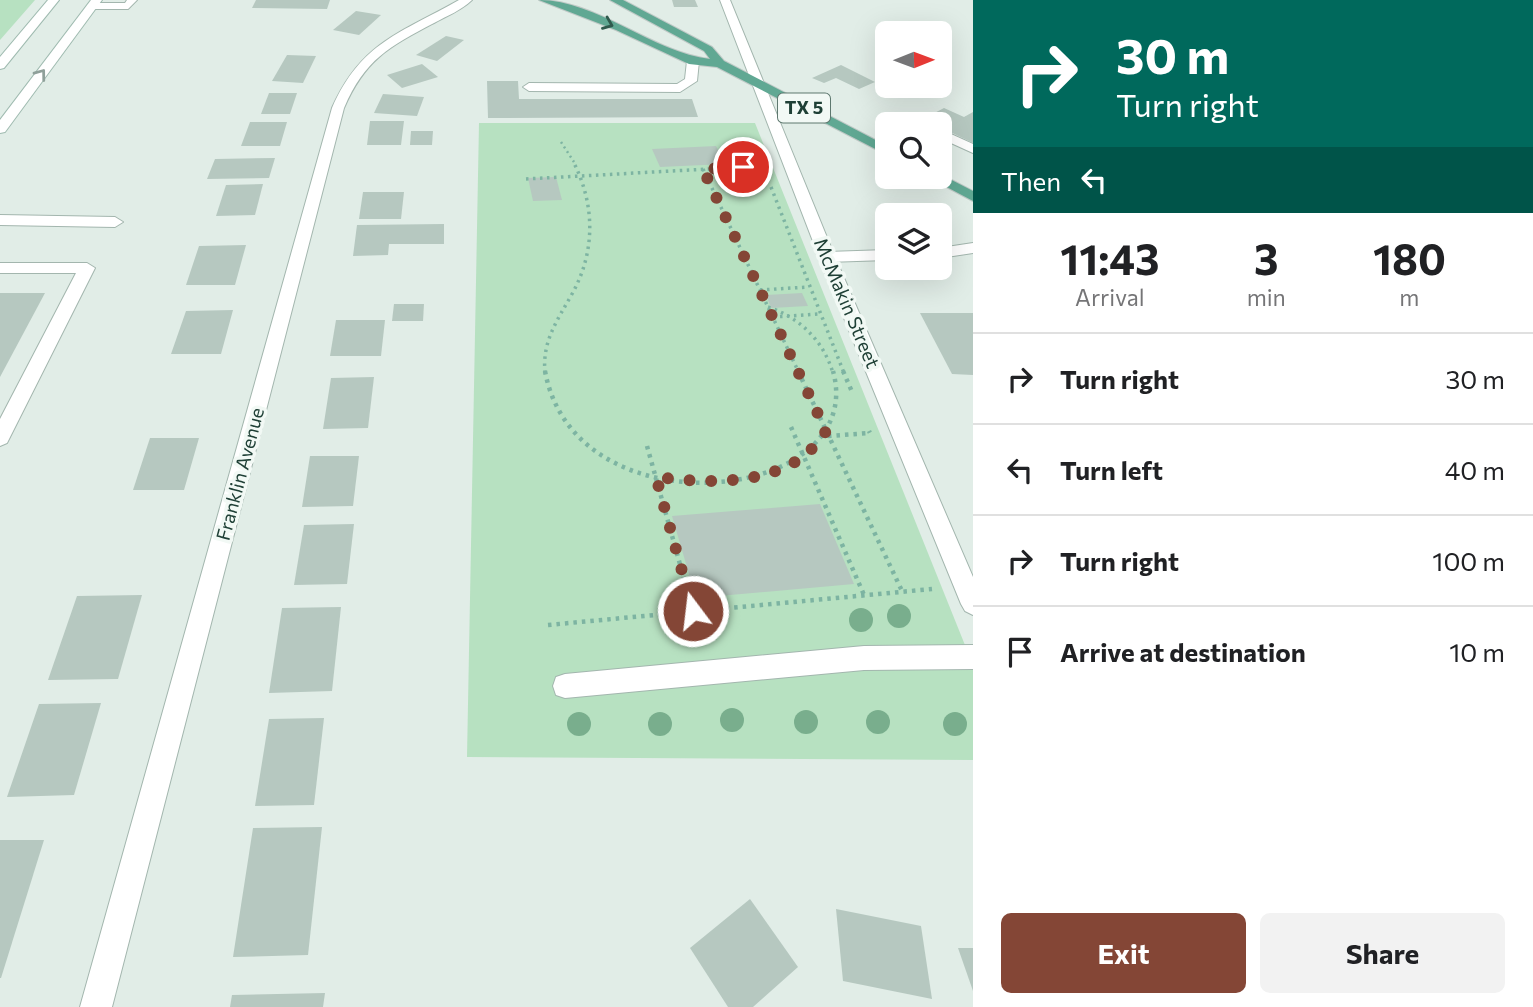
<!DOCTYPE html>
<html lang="en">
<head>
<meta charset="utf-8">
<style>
  :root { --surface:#fff; --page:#f2f2f2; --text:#202124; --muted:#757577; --line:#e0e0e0; --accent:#844636 }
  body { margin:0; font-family:Commissioner,sans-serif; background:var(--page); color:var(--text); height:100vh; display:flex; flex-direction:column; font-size:26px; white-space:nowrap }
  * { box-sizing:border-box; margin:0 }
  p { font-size:23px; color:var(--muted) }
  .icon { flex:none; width:38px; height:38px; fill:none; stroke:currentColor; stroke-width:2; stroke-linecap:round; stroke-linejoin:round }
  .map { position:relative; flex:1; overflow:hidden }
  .panel { display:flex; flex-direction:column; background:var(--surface); width:560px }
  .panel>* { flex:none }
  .banner { background:#00695c; color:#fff; overflow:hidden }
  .needle { width:46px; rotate:89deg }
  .fabs { position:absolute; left:875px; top:21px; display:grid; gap:14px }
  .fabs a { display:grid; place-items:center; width:77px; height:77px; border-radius:10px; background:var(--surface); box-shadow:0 7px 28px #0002; font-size:35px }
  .pin { position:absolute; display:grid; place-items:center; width:60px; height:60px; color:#fff; margin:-30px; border:4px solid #fff; border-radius:50%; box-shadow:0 2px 7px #0007 }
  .me { position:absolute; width:77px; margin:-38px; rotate:345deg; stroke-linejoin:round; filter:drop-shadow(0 0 5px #0008) }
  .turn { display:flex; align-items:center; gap:24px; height:147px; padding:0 28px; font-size:32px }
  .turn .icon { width:91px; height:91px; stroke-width:2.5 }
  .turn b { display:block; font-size:49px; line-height:60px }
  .then { display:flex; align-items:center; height:66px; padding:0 28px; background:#0003; gap:14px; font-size:26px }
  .eta { display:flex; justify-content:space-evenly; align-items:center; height:119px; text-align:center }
  .eta b { font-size:42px; font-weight:700; line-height:49px }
  .action { display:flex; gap:14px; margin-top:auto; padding:14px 28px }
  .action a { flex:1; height:80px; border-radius:10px; background:var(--accent); color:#fff; font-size:28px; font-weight:700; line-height:80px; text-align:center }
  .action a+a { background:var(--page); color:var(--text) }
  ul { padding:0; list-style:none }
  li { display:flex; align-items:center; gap:21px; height:91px; padding:0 28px; border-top:2px solid var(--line) }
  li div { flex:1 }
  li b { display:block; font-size:26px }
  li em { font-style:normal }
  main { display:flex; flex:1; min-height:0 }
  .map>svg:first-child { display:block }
</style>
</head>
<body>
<main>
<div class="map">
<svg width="973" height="1007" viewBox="0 0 973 1007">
  <rect width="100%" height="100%" fill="#e1ede7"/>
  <g fill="#b7e1c1">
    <path d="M0 0H35L0 40Z"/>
    <path d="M479 123H755L973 665V760L467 757Z"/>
  </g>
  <g fill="#b6c8c0">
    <path d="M256 0H330L327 9 252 8Z"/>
    <path d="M672 0H695L698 7H674Z"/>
    <path d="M356 11 381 15 359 35 333 30Z"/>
    <path d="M446 36 464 40 437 61 416 55Z"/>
    <path d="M287 55 316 56 303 83 272 81Z"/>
    <path d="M422 64 438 77 402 88 387 75Z"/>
    <path d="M841 65 875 82 859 89 836 78 824 83 812 78Z"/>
    <path d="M487 81H518L519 99H692L698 117 488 118Z"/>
    <path d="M269 93H297L290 114H261Z"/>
    <path d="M383 94 424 97 417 116 374 113Z"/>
    <path d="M944 108 964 117 973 112V143L940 127V124L923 119Z"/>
    <path d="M370 121H404L401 145H367Z"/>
    <path d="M250 122H287L280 146H241Z"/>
    <path d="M411 131H433L432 145H410Z"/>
    <path d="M716 146 725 164 660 167 652 149Z"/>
    <path d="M275 158 269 178 207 179 215 159Z"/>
    <path d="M556 177 562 200 533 201 528 178Z"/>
    <path d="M263 184 255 215 216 216 226 185Z"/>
    <path d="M363 192H404L401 219H359Z"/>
    <path d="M444 224V244H389L388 255 353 256 357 225Z"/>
    <path d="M246 245 235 285H186L199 246Z"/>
    <path d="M0 293H45L0 377Z"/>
    <path d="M802 293 808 306 771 308 766 295Z"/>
    <path d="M394 304H424L423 321H392Z"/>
    <path d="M233 310 221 354H171L186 311Z"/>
    <path d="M920 313H973V375L952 374Z"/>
    <path d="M336 320H385L381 356H330Z"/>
    <path d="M374 377 368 428 323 429 331 378Z"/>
    <path d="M150 438H199L184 490H133Z"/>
    <path d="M310 456H359L353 506 302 507Z"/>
    <path d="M820 504 854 584 696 598 672 516Z"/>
    <path d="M354 524 347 584 294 585 304 525Z"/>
    <path d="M142 595 118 679 48 680 77 596Z"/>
    <path d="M341 607 332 691 269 693 282 608Z"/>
    <path d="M101 703 74 795 7 797 39 704Z"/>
    <path d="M324 718 314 805 255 806 269 719Z"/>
    <path d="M322 827 308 955 233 957 253 828Z"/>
    <path d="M0 840H44L1 978H0Z"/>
    <path d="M750 899 798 967 753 1007H728L690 948Z"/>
    <path d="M836 909 921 926 932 999 843 981Z"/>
    <path d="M958 948H973V991Z"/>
    <path d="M325 993 323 1007H230L232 995Z"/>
  </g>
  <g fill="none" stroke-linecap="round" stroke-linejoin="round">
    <defs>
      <g id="service">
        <path d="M127 0H137L128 9H92L87 6 92 3H125Z"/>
        <path d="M693 57 699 61 697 81 680 92 529 91 523 87 529 83 677 84 685 79 687 61Z"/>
        <path d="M923 120 930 124H911L913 121Z"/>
        <path d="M940 129 973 144V153L940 138Z"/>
        <path d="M0 215 115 217 123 222 115 227 0 225Z"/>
        <path d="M973 243V253L940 258V248Z"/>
        <path d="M887 250V260L827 262 819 257 827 252Z"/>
        <path d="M0 263H87L95 268 7 443 0 446V419L76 273H0Z"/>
        <path d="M973 645V669L864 670 565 698 556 695 553 686 556 677 565 674 864 646Z"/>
      </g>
      <g id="minor">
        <path d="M459 0H472C462 10 447 16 434 23 389 47 365 59 344 108L112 1007H80L332 108C361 42 401 33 459 0Z"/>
        <path d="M720 0H730L835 257 973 577V615L965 611 961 604 819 257Z"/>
      </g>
      <g id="secondary">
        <path d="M48 0H59L4 68 0 69V57Z"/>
        <path d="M91 0H102L5 132 0 133V120Z"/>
      </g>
      <g id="primary">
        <path d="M539 0C597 0 654 53 710 59L704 51 610 0H623L712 47 724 61 887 146V155L717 67 689 64 616 30Z"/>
        <path d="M940 174 973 191V201L928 177H940Z"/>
      </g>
    </defs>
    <use href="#service" stroke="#a3b6ae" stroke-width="2"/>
    <use href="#minor" stroke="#a3b6ae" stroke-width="2"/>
    <use href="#secondary" stroke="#9ebaaf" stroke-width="2"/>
    <use href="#primary" stroke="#c0cac7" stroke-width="2"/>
    <path stroke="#7db4a2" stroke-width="2.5" stroke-dasharray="2 3.5" stroke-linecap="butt" d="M561 142 574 162"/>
    <g stroke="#7db4a2" stroke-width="3.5" stroke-dasharray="2.5 4.5" stroke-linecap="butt">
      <path d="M703 169 799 373"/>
      <path d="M526 179 763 166 764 169"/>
      <path d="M771 187 844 373"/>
      <path d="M760 290 808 287"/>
      <path d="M768 307C800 318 823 340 833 373"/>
      <path d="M773 317 819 314"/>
      <path d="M545 373C542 341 557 321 572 294 596 251 595 204 573 161"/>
    </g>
    <g stroke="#7db4a2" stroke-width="4.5" stroke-dasharray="3.5 5" stroke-linecap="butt">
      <path d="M545 371C575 536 870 503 833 371"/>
      <path d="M798 371 902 591"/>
      <path d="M843 371 853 394"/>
      <path d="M791 427 864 595"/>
      <path d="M828 436 870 433 869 431"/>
      <path d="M647 446 693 611"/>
      <path d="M548 625 932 589"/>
    </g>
    <use href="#service" fill="#fff" fill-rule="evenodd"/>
    <use href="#minor" fill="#fff" fill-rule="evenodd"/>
    <use href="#secondary" fill="#fff" fill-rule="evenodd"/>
    <use href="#primary" fill="#60a893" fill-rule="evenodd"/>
  </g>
  <g fill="#79ae8d">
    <circle cx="899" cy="616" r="12"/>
    <circle cx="861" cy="620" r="12"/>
    <circle cx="732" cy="720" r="12"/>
    <circle cx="806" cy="722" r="12"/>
    <circle cx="878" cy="722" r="12"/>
    <circle cx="579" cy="724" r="12"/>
    <circle cx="660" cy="724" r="12"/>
    <circle cx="955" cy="724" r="12"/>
  </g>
  <defs><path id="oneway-chevron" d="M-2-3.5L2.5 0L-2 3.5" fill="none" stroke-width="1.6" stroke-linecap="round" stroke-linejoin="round" transform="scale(1.75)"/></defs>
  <use stroke="#2f5a4d" href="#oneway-chevron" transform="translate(608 24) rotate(22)"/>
  <use stroke="#8fa09a" href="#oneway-chevron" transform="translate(41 74) rotate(-53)"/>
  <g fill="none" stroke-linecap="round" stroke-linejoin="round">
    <path stroke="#844636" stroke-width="12" stroke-dasharray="0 21.6" d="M693 611 656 477C713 484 791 488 826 431L703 169 743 167"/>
  </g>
  <g text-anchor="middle" stroke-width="7" stroke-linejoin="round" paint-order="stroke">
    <rect fill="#f2f9f5" stroke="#5e786f" stroke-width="2" x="778" y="93.5" width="52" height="29" rx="5"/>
    <g font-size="18" font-weight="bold" fill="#1f4036">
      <text x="804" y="114">TX 5</text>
    </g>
    <g font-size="19" fill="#1f4036" stroke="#f2f9f5">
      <text transform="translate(847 303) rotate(67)" y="7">McMakin Street</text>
      <text transform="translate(240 474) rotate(-75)" y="7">Franklin Avenue</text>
    </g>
  </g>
</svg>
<div class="fabs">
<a><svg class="needle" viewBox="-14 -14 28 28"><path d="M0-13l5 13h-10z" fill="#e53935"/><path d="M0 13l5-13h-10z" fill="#757577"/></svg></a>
<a><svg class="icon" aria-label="search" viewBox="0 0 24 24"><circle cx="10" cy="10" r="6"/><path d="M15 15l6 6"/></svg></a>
<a><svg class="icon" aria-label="layers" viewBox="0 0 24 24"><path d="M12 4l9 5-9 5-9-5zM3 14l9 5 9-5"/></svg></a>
</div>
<div class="pin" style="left:743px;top:167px;background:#d93025"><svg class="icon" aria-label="arrive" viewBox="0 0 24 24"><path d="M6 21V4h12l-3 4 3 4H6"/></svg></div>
<svg class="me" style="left:693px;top:611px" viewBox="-20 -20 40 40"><circle r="17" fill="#844636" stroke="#fff" stroke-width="3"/><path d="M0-11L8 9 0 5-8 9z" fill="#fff"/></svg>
</div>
<section class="panel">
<div class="banner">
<div class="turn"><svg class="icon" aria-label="right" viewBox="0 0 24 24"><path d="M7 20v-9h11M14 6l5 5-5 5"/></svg><div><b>30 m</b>Turn right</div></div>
<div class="then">Then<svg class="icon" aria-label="left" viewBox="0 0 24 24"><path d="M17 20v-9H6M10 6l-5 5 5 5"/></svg></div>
</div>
<div class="eta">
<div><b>11:43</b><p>Arrival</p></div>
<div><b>3</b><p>min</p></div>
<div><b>180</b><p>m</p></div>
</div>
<ul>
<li><svg class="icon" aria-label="right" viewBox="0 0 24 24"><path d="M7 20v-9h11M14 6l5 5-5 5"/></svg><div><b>Turn right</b></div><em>30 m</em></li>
<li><svg class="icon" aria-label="left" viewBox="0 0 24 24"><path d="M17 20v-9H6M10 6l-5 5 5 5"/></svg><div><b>Turn left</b></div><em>40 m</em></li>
<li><svg class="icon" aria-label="right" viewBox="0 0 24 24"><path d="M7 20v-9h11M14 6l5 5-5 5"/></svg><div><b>Turn right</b></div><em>100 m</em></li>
<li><svg class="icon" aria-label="arrive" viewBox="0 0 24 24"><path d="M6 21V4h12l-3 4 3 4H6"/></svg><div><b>Arrive at destination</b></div><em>10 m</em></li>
</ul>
<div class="action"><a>Exit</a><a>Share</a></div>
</section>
</main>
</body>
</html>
